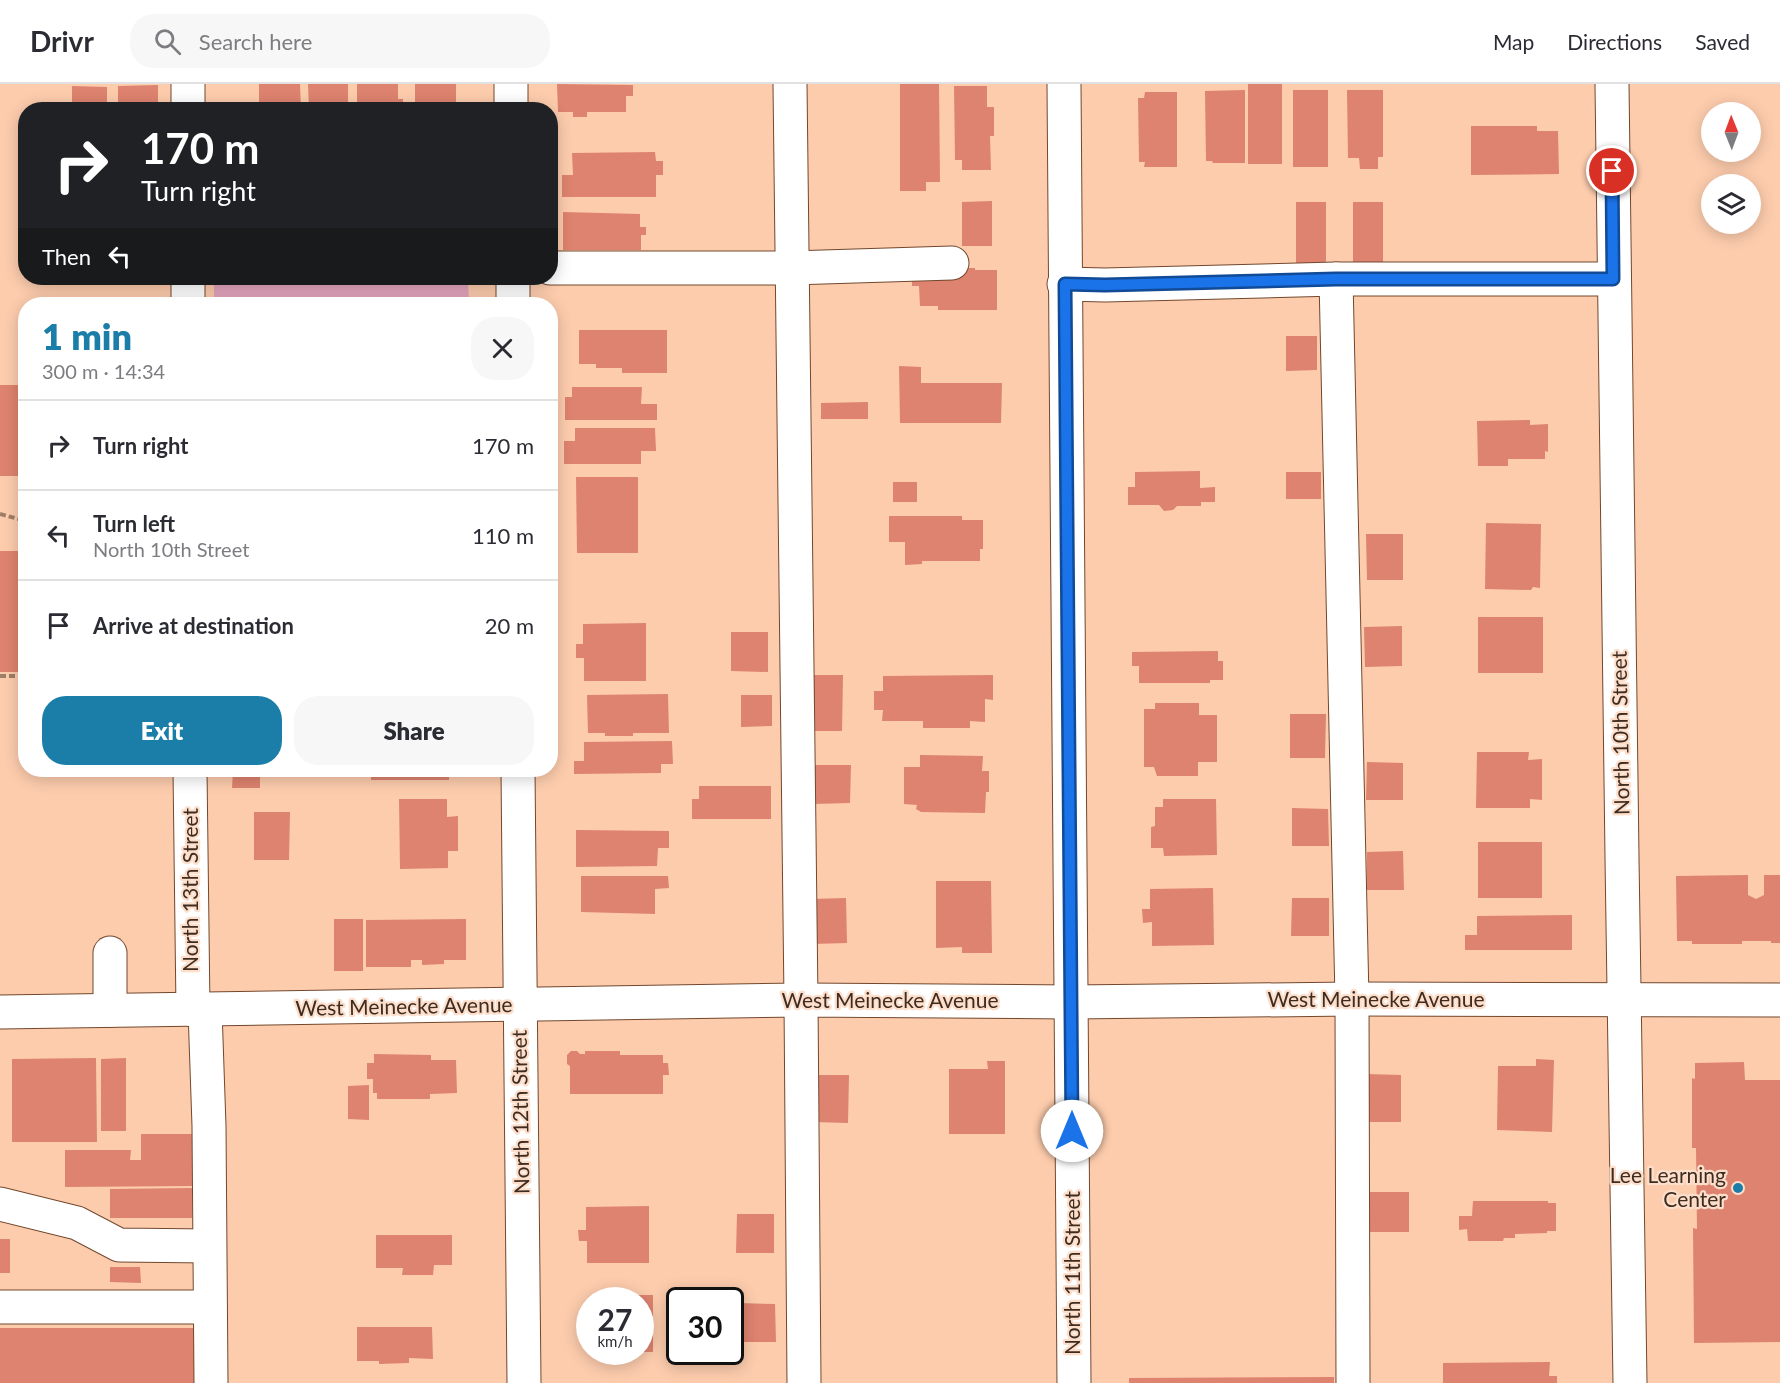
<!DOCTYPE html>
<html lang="en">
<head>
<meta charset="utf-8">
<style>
  :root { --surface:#fff; --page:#f7f7f7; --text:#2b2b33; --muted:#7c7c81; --line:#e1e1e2; --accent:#1b7ea9 }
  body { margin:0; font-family:Lato,sans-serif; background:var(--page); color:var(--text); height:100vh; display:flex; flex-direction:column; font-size:22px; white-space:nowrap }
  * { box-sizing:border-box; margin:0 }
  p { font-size:20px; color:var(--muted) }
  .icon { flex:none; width:33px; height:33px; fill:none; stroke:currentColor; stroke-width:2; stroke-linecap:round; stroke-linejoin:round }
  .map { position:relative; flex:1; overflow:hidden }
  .drawer { position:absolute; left:18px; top:213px; width:540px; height:480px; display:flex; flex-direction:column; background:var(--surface); border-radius:24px; box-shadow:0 3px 15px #0003 }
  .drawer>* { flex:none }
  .guide { position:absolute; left:18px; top:18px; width:540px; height:183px; border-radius:24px; box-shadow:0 3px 15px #0003; background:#202124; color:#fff; overflow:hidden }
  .needle { width:39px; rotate:359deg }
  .controls { position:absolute; left:1701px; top:18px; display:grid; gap:12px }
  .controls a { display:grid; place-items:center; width:60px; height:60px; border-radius:50%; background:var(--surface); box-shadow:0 3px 15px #0003; font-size:30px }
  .speed { position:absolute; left:576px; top:1203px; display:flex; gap:12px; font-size:30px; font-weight:700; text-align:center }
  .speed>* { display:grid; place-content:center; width:78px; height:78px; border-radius:50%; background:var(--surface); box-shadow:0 3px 15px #0003; line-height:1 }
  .speed small { font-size:15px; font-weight:400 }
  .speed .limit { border:3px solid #111; border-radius:9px; background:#fff; color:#111 }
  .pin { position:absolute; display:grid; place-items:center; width:51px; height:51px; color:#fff; margin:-26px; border:3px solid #fff; border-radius:50%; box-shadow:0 2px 6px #0007 }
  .me { position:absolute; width:66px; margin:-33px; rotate:0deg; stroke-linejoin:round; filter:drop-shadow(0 0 4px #0008) }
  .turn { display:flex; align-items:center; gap:21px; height:126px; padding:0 24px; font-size:27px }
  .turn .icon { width:78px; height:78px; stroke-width:2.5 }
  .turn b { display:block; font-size:42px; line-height:51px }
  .then { display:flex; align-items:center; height:57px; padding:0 24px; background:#0003; gap:12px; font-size:22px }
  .round { display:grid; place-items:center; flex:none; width:63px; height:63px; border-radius:24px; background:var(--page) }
  .head { display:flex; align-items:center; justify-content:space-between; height:102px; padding:0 24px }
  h1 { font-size:36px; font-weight:800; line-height:45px; color:var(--accent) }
  .button { display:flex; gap:12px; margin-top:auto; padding:12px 24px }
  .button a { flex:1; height:69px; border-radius:24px; background:var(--accent); color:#fff; font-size:24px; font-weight:800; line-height:69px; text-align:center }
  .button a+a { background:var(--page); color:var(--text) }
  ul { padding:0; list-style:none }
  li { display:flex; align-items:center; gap:18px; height:90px; padding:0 24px; border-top:2px solid var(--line) }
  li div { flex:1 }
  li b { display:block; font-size:22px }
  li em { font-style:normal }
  header { display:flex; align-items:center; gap:36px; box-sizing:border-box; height:84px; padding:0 30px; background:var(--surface); border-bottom:2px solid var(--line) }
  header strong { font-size:28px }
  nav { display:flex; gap:33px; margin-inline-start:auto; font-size:21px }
  .search { width:420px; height:54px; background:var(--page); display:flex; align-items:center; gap:15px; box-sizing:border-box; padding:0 21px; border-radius:24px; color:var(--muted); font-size:22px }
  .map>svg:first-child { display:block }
</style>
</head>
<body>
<header>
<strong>Drivr</strong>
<div class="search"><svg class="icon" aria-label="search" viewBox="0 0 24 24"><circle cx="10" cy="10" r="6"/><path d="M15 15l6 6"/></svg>Search here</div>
<nav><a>Map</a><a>Directions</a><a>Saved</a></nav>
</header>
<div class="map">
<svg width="1780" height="1299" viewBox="0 0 1780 1299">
  <rect width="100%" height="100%" fill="#fdccad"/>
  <path fill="#e3a4bd" d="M214 194H468L469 220H214Z"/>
  <g fill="#de836f">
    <path d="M259 0H300L301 26H259Z"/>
    <path d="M308 0H348V26H309Z"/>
    <path d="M357 0H398V15H403V26H357Z"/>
    <rect x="415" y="0" width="41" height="26"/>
    <path d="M557 0 633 1V12H626V28H587V33H573V28H558Z"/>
    <path d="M900 0H939L940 98H926V107H900Z"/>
    <rect x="1248" y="0" width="34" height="80"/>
    <path d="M158 1V26H118V2Z"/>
    <path d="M72 2 107 3V26H72Z"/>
    <path d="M954 2H987V23H994V52H990L991 86H962V76H955Z"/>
    <path d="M1245 6V79H1213L1212 77H1206L1205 7Z"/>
    <rect x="1293" y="6" width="35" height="77"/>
    <path d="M1347 6H1383V73H1378V85H1360L1359 74H1348Z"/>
    <path d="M1145 8H1177V83H1144L1145 78H1139L1138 14H1144Z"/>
    <path d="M1471 42H1537V47H1558L1559 90 1471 91Z"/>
    <path d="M655 68 656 77H663V91H656V113H562V91H573L572 69Z"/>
    <path d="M992 117V162H962V118Z"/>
    <rect x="1296" y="118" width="30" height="62"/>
    <rect x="1353" y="118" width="30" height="63"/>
    <path d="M563 128 640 130V143H646V151H641V166H563Z"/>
    <path d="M922 184H975V186H997V226H938V222H920L919 202H912V189Z"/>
    <path d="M579 246H667V289H622V284H596V280H579Z"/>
    <path d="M1286 252H1317V286L1286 287Z"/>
    <path d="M899 282 921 283V299H1002L1001 339H900Z"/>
    <rect x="0" y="301" width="26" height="91"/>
    <path d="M572 303H642L641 320H657V336H565V313H572Z"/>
    <path d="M868 318V335H821V319Z"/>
    <path d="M1530 336V341L1548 340V368L1545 367V375H1508V382H1478L1477 337Z"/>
    <path d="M575 344H655L656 367H641V380H564V357H575Z"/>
    <path d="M1200 387V404L1215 403V418H1201V422H1177L1173 426 1164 427 1159 421H1128V403H1135V388Z"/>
    <rect x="1286" y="388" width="35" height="27"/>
    <path d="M576 393H638V469H577Z"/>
    <rect x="893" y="398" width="24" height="20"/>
    <path d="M889 432H962V436H983V465H980V477H922V480L905 481V458H889Z"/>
    <path d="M1486 439 1541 440 1540 504 1533 503 1531 506 1485 505Z"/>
    <path d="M1366 450H1403V496H1367Z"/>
    <rect x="0" y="467" width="26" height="121"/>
    <rect x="1478" y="533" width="65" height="56"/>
    <path d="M646 539V597H584V574H576V560H583V540Z"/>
    <path d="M1402 542V582L1365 583 1364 543Z"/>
    <path d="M731 548H768V588L731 587Z"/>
    <path d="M1218 567V577H1223V596H1210V599H1139V582H1132V568Z"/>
    <path d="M810 591H843L842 647H810Z"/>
    <path d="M993 591V616L985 615V638L970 637V644H923V637H882L883 626H874V607H883V592Z"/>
    <path d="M668 610 669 649H633V652H605V649H588L587 611Z"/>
    <path d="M741 611H772V642L741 643Z"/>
    <path d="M1155 619H1199V631H1217V678H1198V692H1157L1154 683H1144V625H1155Z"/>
    <path d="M1290 630H1326L1325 674H1290Z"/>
    <path d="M672 657 673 680H661V689L574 690V677H584V658Z"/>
    <path d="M1477 668H1529L1528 676 1542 675V716L1530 715V724H1476Z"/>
    <path d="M920 671 983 672 982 687H989V708H986L985 729 921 728 916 725 917 721 904 720V683H920Z"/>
    <path d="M1367 678 1403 679V716H1366Z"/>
    <path d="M814 681H851L850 719 814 720Z"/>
    <path d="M233 686H260V704H232Z"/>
    <path d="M371 686H454V693H449V696H371Z"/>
    <path d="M699 702H771V735H692V715H699Z"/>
    <path d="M399 715H447V733L458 732V767H448V784L400 785Z"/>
    <path d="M1163 715H1216L1217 771 1164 772 1163 764H1151V743L1155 742V723H1163Z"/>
    <path d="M1292 724 1328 725 1329 762H1292Z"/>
    <path d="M254 728H290L289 776H254Z"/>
    <path d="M576 746 669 747V764H658L657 782 576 783Z"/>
    <rect x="1478" y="758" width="64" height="56"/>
    <path d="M1403 767 1404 806H1367V768Z"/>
    <path d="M1748 791V811L1756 815 1764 811V791H1780V859H1771V857H1742V860H1692V857H1677L1676 792Z"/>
    <path d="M581 792H668L669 804 655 805V830L581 828Z"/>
    <path d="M936 797H991L992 869H962V863L936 864Z"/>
    <path d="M1213 804 1214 861 1152 862V838L1143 839 1142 825H1150V805Z"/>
    <path d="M846 814 847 859 812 860 811 815Z"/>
    <path d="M1292 814H1329V852H1291Z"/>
    <path d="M1572 831V866H1465V851H1477V832Z"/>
    <rect x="334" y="835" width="29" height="52"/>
    <path d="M466 835V876H444V880L422 881V876H411V883H366V836Z"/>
    <path d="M571 967H577L580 970H585V967H620V971H663V979H668L669 991H663V1010H570V982L567 980V971Z"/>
    <path d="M374 970 431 971V976H456L457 1009 430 1010V1015H377V1009H373V995H367V979H374Z"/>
    <path d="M96 974 97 1058H12V975Z"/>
    <path d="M126 974V1047H101V975Z"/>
    <path d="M1536 975 1554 976 1552 1048 1497 1046 1498 982H1536Z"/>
    <path d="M987 977H1005V1050H949V985H988Z"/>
    <path d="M1744 978 1745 996H1780V1258L1694 1259 1693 1144 1697 1145 1696 1064H1692V994L1695 995V979Z"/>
    <path d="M1366 990 1401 991V1038H1365Z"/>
    <path d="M813 991H849L848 1039 813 1038Z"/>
    <path d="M369 1001V1036L348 1035V1002Z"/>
    <path d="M141 1050H194V1102L65 1103V1066H131L130 1076H141Z"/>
    <path d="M192 1104V1134H110V1105Z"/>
    <rect x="1370" y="1108" width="39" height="40"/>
    <path d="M1473 1117H1548V1119H1556V1147H1547V1149L1515 1150V1154H1504L1503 1157H1468L1467 1145 1459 1146V1132H1472Z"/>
    <path d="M649 1122V1179H587V1157H579L578 1146H586V1123Z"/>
    <path d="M737 1130H774V1169H736Z"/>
    <path d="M376 1151H452V1181H434L433 1191H402L403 1184H376Z"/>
    <rect x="0" y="1155" width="10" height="34"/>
    <path d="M110 1183H140L141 1199 110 1198Z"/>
    <path d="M601 1211H653V1268H640V1216H601Z"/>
    <path d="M738 1219 775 1220 776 1258H738Z"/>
    <path d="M357 1243H432L433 1275 409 1274V1279L379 1280V1277H357Z"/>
    <rect x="0" y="1244" width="195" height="55"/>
    <path d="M1550 1278 1549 1292H1557V1299H1443V1279Z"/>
    <path d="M1334 1293V1299H1129V1294Z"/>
  </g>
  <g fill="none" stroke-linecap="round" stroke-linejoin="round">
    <defs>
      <g id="minor">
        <path d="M188 0V26"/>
        <path d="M511 0V26"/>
        <path d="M790 0 801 916 804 1299"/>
        <path d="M1064 0 1074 1299"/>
        <path d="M1612 0C1614 433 1625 866 1630 1299"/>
        <path d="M550 184H791L952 179"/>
        <path d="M513 194V220"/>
        <path d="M1064 200 1105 201 1336 195"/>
        <path d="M188 220V194"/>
        <path d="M190 686 193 926"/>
        <path d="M518 686 524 1299"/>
        <path d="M110 869V926"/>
        <path d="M205 926 209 1042 211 1299"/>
        <path d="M0 928 801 916 1071 918 1352 915 1780 916"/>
        <path d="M0 1120 77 1139 119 1161 209 1162"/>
        <path d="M0 1223H210"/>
        <path d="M1353 1299 1352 915 1336 195H1613"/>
      </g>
    </defs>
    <use href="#minor" stroke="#72482d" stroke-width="35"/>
    <g stroke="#9f7d67" stroke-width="4" stroke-dasharray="6 3" stroke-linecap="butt">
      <path d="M0 430 26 437"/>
      <path d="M0 592H26"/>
    </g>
    <use href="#minor" stroke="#fff" stroke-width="33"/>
  </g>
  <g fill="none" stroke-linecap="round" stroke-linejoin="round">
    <defs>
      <path id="route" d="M1072 1047 1065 200 1105 201 1336 195H1613L1612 87"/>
    </defs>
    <use href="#route" stroke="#114b97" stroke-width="15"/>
    <use href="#route" stroke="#1a73e8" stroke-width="10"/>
  </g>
  <circle fill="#1b7ea9" stroke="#fcdecb" stroke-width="2" cx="1738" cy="1104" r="6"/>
  <g text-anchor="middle" stroke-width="4.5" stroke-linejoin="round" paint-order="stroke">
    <g font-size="21" fill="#3f2c20" stroke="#fcdecb">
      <text transform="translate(1621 649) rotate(-91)" y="7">North 10th Street</text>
      <text transform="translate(191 806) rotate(-90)" y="7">North 13th Street</text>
      <text x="1376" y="923">West Meinecke Avenue</text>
      <text x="890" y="924">West Meinecke Avenue</text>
      <text transform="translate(404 923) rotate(-1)" y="7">West Meinecke Avenue</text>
      <text transform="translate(521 1028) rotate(-91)" y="7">North 12th Street</text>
      <text transform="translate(1073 1189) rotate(-90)" y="7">North 11th Street</text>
    </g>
    <g font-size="21" fill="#3f2c20" stroke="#fcdecb" text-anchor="end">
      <text x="1726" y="1099">Lee Learning<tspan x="1726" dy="24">Center</tspan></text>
    </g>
  </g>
</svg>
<div class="controls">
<a><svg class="needle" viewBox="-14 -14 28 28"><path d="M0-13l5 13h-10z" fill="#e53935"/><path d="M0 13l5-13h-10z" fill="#7c7c81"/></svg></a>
<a><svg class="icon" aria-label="layers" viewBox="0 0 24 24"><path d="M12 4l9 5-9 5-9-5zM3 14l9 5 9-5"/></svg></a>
</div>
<div class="speed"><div>27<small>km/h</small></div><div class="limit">30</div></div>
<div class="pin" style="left:1612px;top:87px;background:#d93025"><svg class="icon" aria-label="arrive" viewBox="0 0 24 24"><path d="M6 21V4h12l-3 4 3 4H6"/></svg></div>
<svg class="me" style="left:1072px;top:1047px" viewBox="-20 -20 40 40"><circle r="19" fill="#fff"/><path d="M0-13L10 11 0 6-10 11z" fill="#1a73e8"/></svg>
<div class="guide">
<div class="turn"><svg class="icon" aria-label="right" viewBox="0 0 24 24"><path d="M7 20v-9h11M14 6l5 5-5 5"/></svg><div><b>170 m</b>Turn right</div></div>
<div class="then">Then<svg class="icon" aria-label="left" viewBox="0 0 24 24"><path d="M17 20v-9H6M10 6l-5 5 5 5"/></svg></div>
</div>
<section class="drawer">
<div class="head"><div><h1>1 min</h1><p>300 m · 14:34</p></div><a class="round"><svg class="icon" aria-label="close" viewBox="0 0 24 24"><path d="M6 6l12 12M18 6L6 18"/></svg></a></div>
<ul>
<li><svg class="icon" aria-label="right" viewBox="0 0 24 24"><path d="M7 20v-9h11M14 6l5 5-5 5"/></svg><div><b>Turn right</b></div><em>170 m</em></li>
<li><svg class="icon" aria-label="left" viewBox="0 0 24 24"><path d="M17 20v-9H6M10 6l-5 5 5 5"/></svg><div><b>Turn left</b><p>North 10th Street</p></div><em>110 m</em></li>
<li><svg class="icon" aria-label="arrive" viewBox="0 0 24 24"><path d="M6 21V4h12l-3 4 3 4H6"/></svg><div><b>Arrive at destination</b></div><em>20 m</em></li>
</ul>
<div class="button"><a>Exit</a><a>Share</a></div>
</section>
</div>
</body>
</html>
